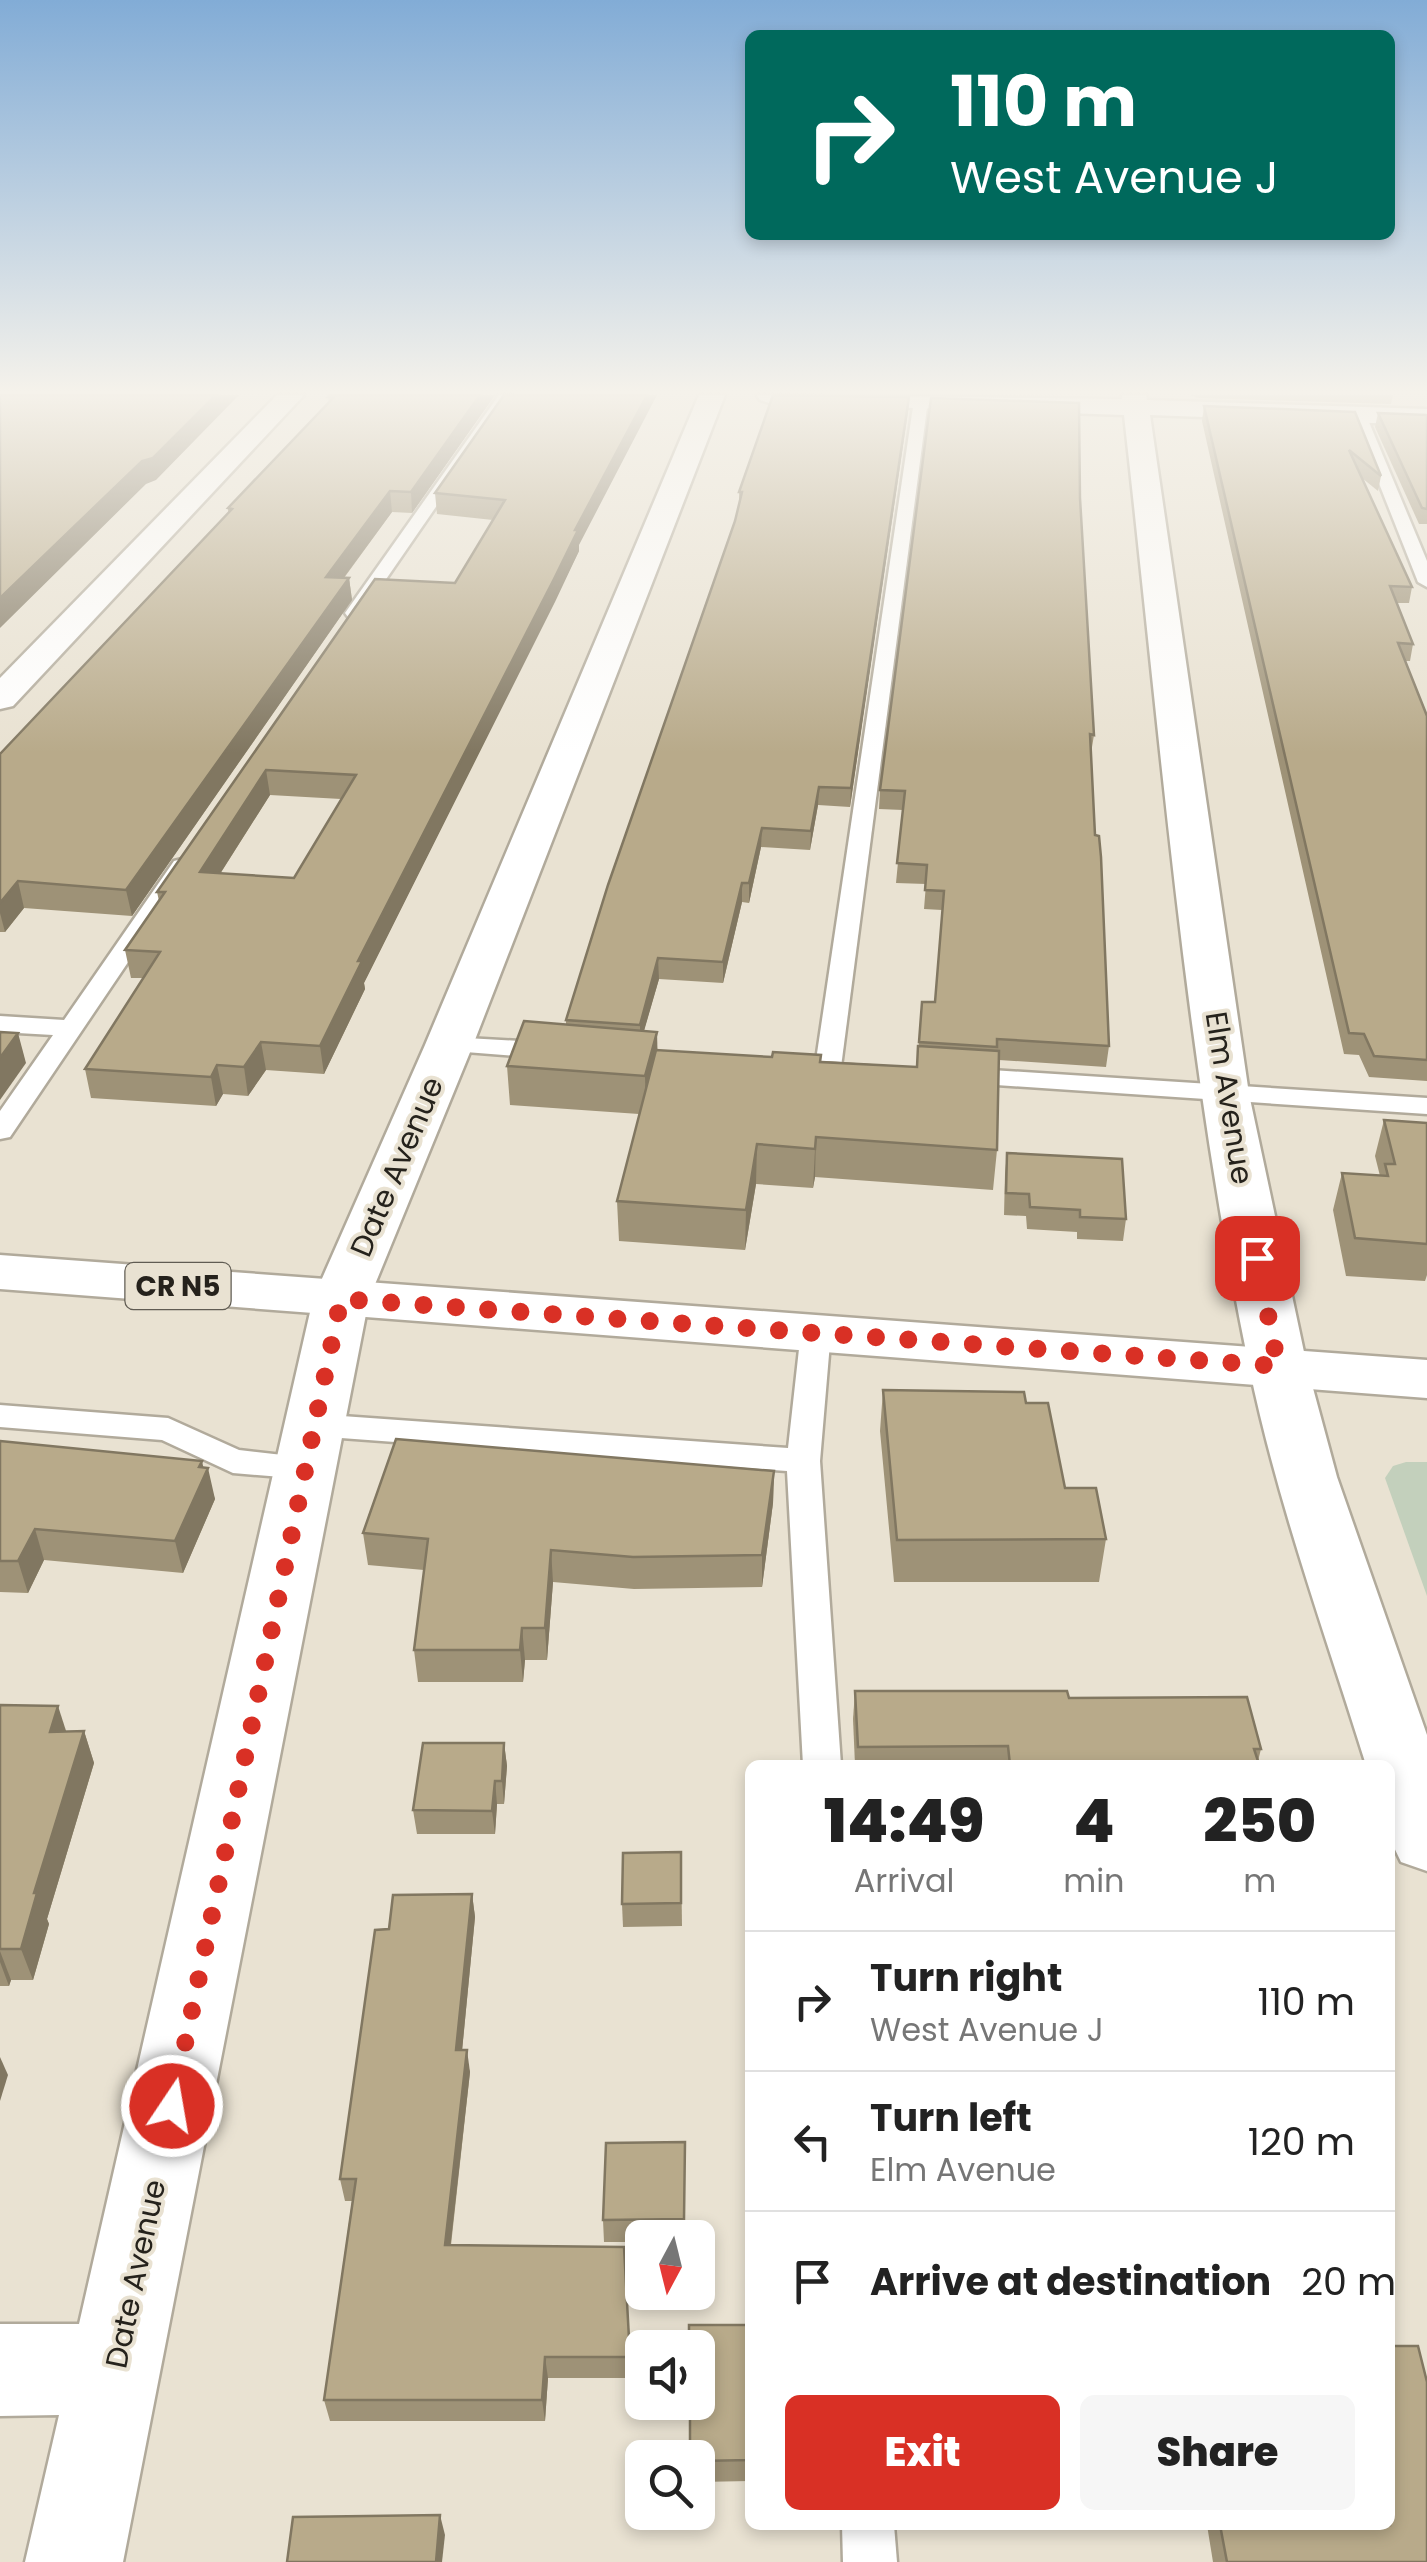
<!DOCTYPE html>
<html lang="en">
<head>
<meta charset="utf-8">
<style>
  :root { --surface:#fff; --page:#f6f6f6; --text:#222; --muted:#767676; --line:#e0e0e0; --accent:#d93025 }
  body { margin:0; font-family:Poppins,sans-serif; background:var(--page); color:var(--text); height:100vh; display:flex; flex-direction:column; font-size:38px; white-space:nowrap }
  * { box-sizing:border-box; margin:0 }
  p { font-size:32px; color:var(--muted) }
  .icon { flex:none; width:55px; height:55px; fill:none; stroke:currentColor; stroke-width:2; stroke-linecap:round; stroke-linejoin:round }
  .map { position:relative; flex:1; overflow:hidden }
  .details { position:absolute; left:745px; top:1760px; width:650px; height:770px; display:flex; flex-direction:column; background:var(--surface); border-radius:15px; box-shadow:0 5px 15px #0003 }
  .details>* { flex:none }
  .top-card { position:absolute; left:745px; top:30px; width:650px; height:210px; border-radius:15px; box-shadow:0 5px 15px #0003; background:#00695c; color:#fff; overflow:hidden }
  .needle { width:65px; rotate:187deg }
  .controls { position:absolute; left:625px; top:2220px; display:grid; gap:20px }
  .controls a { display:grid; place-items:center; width:90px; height:90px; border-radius:15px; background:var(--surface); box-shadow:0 5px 15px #0003; font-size:50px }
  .pin { position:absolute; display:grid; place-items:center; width:85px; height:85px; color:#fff; margin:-42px; border-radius:20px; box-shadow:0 5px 15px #0006 }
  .me { position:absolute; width:110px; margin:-55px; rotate:12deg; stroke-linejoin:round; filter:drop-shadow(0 0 8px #0008) }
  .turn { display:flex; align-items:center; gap:35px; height:210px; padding:0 40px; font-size:45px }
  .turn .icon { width:130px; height:130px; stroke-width:2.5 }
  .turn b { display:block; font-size:70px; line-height:85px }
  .eta { display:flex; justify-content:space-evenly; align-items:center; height:170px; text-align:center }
  .eta b { font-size:60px; font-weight:800; line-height:70px }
  .cta { display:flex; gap:20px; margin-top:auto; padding:20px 40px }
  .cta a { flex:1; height:115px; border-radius:15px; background:var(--accent); color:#fff; font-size:40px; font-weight:800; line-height:115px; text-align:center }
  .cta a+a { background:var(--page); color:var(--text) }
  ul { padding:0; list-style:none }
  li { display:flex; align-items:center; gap:30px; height:140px; padding:0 40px; border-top:2px solid var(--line) }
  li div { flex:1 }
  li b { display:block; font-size:38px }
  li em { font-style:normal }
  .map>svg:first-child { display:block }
</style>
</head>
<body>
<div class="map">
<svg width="1427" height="2562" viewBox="0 0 1427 2562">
  <rect width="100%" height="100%" fill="#e9e2d2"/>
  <path fill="#c3d0bc" d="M1406 1462H1427V1596L1385 1478 1393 1466Z"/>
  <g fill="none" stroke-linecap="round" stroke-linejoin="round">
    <defs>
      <g id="service">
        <path d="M499 395H513L360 617H348L345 613Z"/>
        <path d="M921 396 928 400 841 1067 828 1075 815 1067 914 400Z"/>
        <path d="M1354 412 1366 415 1427 561V587L1418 582 1352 415Z"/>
        <path d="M182 859 193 866 10 1137 0 1139V1111L53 1035 0 1032V1016L64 1020 174 861Z"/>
        <path d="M449 1037 555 1043 568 1051 555 1059 440 1050 436 1045 440 1040Z"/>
        <path d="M961 1068 1427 1098V1114L952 1082 948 1076 952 1070Z"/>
        <path d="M816 1321 827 1324 831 1331 820 1461 841 1765H803L787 1471 314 1436 302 1433 298 1425 302 1417 314 1414 788 1448 801 1331 805 1324Z"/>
        <path d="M0 1405 168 1418 239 1450 318 1459 323 1467 318 1475 306 1479 233 1473 162 1440 0 1427Z"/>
        <path d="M842 2525H894L897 2562H843Z"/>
      </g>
      <g id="minor">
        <path d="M277 395H304L13 706 0 709V678Z"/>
        <path d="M699 395H725L473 1045 369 1299 123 2562H25L59 2415 0 2416V2324H79L313 1299 425 1045Z"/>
        <path d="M757 395 1122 399V395H1146L1147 400 1427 409V425L1150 415 1249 1094 1307 1366 1337 1477 1427 1735V1871L1401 1862 1390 1839V1765H1366C1325 1633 1277 1502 1249 1366 1184 1053 1160 732 1124 415L769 403 760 400Z"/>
      </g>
      <path id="primary" d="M0 1255 1427 1360V1398L0 1289Z"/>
    </defs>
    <use href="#service" stroke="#b1aa9b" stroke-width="5"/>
    <use href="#minor" stroke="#b1aa9b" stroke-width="5"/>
    <use href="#primary" stroke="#b1aa9b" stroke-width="5"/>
    <use href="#service" fill="#fff" fill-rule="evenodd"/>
    <use href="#minor" fill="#fff" fill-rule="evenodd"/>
    <use href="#primary" fill="#fff" fill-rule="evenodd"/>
  </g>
  <g fill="#9e9277" fill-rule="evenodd">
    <path d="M330 395H495L412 513 392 512 344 578H349L352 600 132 916 24 908 5 932H0V754L228 513V508L329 403 328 397Z"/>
    <path d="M504 395 579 545V551L364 983 365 989 324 1074 266 1070 248 1096 223 1094 216 1106 91 1098 85 1069 143 978H131L125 950 159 901 157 892 375 579 455 583 493 520 437 514 435 493ZM270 795 341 799 294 878 220 874Z"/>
    <path d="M1190 395H1393L1391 404 1198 398Z"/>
    <path d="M909 397 850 807 818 805 810 850 761 847 749 903 742 902 723 983 659 979 644 1030 658 1050 917 1067 922 1002H935L942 910 924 909 926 884 896 883 903 810 879 809 880 790 1080 498 1094 735 1091 753 1095 835 1109 1046 1106 1067 999 1060 997 1150 993 1190 815 1177 813 1188 756 1184 745 1250 619 1241 617 1201 639 1114 510 1105 507 1066 566 1025V1020L735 521 739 505V492Z"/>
    <path d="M1204 406 1355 412 1381 476 1378 491 1362 478 1412 587 1409 603H1397L1413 644 1410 661H1405L1427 716V1081L1369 1077 1359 1055 1344 1054 1202 421Z"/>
    <path d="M1378 413 1427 415V524H1419L1375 427Z"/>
    <path d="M1384 1120 1427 1123V1275L1425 1281 1346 1276 1333 1210 1342 1173 1380 1176 1375 1156Z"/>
    <path d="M1007 1153 1126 1219 1123 1241 1077 1239V1232L1027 1229 1026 1216 1004 1215 1005 1174Z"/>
    <path d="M883 1390 1026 1403 1065 1488 1106 1539 1099 1582H894L880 1431Z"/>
    <path d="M0 1441 204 1468 215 1499 183 1573 44 1560 28 1593 0 1592Z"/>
    <path d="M774 1471 773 1503 762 1587 634 1589 553 1582 547 1660H525L523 1682H418L414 1650 424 1570 368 1565 363 1533Z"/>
    <path d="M855 1691 1069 1698 1261 1749 1257 1765H855L853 1719Z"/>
    <path d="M0 1705 66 1731H84L94 1763 47 1919 49 1924 33 1980H11L9 1986H0Z"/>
    <path d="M504 1743 507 1766 504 1804H497L495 1834H417L413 1810Z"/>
    <path d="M681 1852 682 1926 623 1927 622 1904Z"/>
    <path d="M472 1894 475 1917 462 2050 470 2072 451 2245 624 2247 632 2378H548L545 2421H330L324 2400 352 2201H345L340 2179 389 1929Z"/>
    <path d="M685 2142V2238H642V2242H604L603 2220Z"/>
    <path d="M750 2325V2481L698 2482V2458Z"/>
    <path d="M1207 2525H1390L1427 2562H1213Z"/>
  </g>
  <g fill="#817761">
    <path d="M216 395H239L156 480 146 484 0 628V598L142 461Z"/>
    <path d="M480 395H495L412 513 411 492Z"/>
    <path d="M647 395H657L579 545V551L555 602 364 983 365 989 324 1074 320 1046 358 961 575 530Z"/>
    <path d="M909 397 908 411 850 807 851 788Z"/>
    <path d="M390 491 392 512 328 599 326 577Z"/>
    <path d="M349 578 352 600 132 916 126 890Z"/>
    <path d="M266 770 270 795 204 899 200 872Z"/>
    <path d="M819 787 818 805 810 850 811 831Z"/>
    <path d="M762 828 761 847 749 903V883Z"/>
    <path d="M18 881 24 908 5 932 0 913V903Z"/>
    <path d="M742 883V902L723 983V962Z"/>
    <path d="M658 958 659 979 640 1045V1025Z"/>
    <path d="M657 1032 658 1070 646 1115 645 1076Z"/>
    <path d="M18 1033 26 1063 0 1100V1058Z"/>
    <path d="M261 1042 266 1070 248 1096 244 1067Z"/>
    <path d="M217 1065 223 1094 216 1106 211 1077Z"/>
    <path d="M816 1137 815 1177 813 1188 815 1149Z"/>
    <path d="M757 1144 756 1184 745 1250 746 1210Z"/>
    <path d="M202 1461 205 1475 208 1468 215 1499 183 1573 175 1541Z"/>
    <path d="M774 1471 773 1503 762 1587V1555Z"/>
    <path d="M35 1529 44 1560 28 1593 18 1561Z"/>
    <path d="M551 1550 553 1582 547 1660 545 1628Z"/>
    <path d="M522 1628 525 1660 523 1682 520 1650Z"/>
    <path d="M58 1706 68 1737 50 1732Z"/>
    <path d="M84 1731 94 1763 47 1919 49 1924 33 1980 21 1949 34 1893Z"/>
    <path d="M504 1743 507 1766 504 1804 502 1781Z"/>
    <path d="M495 1781 497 1804 495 1834 492 1811Z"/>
    <path d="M472 1894 475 1917 460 2072 456 2050Z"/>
    <path d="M0 1951 11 1980 9 1986 0 1962Z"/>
    <path d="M467 2050 470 2072 448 2267 445 2245Z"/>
    <path d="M0 2057 8 2075 0 2101Z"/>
    <path d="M545 2357 548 2378 545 2421 542 2400Z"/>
    <path d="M440 2515 445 2535 442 2562H436Z"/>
  </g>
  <g fill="#b8aa8a" stroke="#817761" stroke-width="2.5" fill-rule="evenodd">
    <path d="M0 395H216L153 458 142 461 0 598Z"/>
    <path d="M330 395H480L411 492 390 491 326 577 349 578 126 890 18 881 0 903V754L232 509 228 508 334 397H328Z"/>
    <path d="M504 395H647L575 530H578L554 579 358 961H362L320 1046 261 1042 244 1067 217 1065 211 1077 85 1069 160 952 125 950 165 892H157L375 579 455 583 505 500 435 493ZM266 770 356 775 294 878 200 872Z"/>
    <path d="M773 395 909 397 851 788 819 787 811 831 762 828 749 883H742L723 962 658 958 640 1025 566 1020 608 885 735 521 742 492H739Z"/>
    <path d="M931 398 1079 403 1080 498 1094 735 1090 734 1095 835 1099 836 1101 857 1109 1046 997 1039V1047L919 1042 922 1002H935L944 891 925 890 927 865 897 863 905 791 880 790Z"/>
    <path d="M1204 406 1355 412 1381 476 1349 450 1412 587 1390 586 1413 644 1398 643 1427 716V1060L1374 1056 1364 1034 1349 1033Z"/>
    <path d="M1378 413 1427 415V509L1422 508Z"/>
    <path d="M524 1021 657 1032 645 1076 507 1066Z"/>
    <path d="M0 1032 18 1033 0 1058Z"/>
    <path d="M918 1046 999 1051 997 1150 816 1137 815 1149 757 1144 746 1210 617 1201 656 1050 772 1057 773 1052 821 1055 820 1062 917 1067Z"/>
    <path d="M1384 1120 1427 1123V1244L1355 1238 1342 1173 1388 1176 1385 1164H1395Z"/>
    <path d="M1007 1153 1122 1159 1126 1219 1080 1217V1210L1030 1207 1029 1194 1006 1193Z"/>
    <path d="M883 1390 1024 1392 1026 1403H1048L1065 1488H1096L1106 1539 897 1540Z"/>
    <path d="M396 1439 774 1471 762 1555 633 1557 551 1550 545 1628H522L520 1650H414L428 1539 363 1533Z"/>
    <path d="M0 1441 202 1461 199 1467 208 1468 175 1541 35 1529 18 1561H0Z"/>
    <path d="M855 1691H1067L1069 1698 1247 1697 1261 1749H1254L1258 1761 1245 1762 1246 1765H1010L1008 1746 858 1747Z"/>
    <path d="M0 1705 58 1706 50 1732 84 1731 34 1893H37L21 1949H0Z"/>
    <path d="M423 1743H504L502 1781H495L492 1811 413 1810Z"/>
    <path d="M681 1852V1903L622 1904 623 1853Z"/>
    <path d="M472 1894 456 2050H467L445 2245 624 2247 630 2357H545L542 2400H324L356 2179H340L375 1930 389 1929 393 1895Z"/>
    <path d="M685 2142 684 2219 603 2220 606 2143Z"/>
    <path d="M689 2325H750V2460L698 2461V2458H690V2402H698V2348H689Z"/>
    <path d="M1390 2346H1418L1427 2382V2562H1227L1220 2525H1390Z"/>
    <path d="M440 2515 436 2562H287L293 2517Z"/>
  </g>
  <linearGradient id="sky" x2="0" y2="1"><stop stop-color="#82acd6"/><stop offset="0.52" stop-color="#f5f2eb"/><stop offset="1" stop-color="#f5f2eb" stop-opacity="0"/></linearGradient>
  <rect width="1427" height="753" fill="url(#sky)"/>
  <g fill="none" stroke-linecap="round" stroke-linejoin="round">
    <path stroke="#d93025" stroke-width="18" stroke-dasharray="0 32.4" d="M172 2106 341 1299 1278 1366 1257 1258"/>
  </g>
  <g text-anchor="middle" stroke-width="8" stroke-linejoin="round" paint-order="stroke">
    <rect fill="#e9e2d2" stroke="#605c53" stroke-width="2.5" x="125.5" y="1263" width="105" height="46" rx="8"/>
    <g font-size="28" font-weight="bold" fill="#25221c">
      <text x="178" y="1296">CR N5</text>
    </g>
    <g font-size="30" fill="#25221c" stroke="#e9e2d2">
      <text transform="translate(1229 1098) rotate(81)" y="10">Elm Avenue</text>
      <text transform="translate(397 1167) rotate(-67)" y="10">Date Avenue</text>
      <text transform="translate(136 2274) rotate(-78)" y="10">Date Avenue</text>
    </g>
  </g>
</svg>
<div class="controls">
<a><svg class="needle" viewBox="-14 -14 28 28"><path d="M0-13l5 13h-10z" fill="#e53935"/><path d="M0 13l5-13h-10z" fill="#767676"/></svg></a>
<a><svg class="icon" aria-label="sound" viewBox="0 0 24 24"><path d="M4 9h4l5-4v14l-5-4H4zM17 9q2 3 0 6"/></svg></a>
<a><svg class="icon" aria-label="search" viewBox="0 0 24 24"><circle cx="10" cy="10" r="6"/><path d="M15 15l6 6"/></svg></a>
</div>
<div class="pin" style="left:1257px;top:1258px;background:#d93025"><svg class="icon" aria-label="arrive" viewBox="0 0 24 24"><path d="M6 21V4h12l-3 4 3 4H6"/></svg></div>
<svg class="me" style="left:172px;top:2106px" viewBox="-20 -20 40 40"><circle r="17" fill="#d93025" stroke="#fff" stroke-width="3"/><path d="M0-11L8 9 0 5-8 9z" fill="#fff"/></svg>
<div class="top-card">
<div class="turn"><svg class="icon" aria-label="right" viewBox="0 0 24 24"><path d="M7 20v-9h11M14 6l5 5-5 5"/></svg><div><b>110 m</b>West Avenue J</div></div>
</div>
<section class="details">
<div class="eta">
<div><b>14:49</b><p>Arrival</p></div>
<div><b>4</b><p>min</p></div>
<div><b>250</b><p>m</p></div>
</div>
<ul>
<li><svg class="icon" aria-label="right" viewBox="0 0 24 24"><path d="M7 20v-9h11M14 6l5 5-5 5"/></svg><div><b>Turn right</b><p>West Avenue J</p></div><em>110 m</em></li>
<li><svg class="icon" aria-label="left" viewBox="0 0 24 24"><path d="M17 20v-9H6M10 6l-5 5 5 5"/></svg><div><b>Turn left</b><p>Elm Avenue</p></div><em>120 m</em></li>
<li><svg class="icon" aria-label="arrive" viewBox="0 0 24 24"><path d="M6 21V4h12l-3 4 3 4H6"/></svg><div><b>Arrive at destination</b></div><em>20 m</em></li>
</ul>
<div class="cta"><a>Exit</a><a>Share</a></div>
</section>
</div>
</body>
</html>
